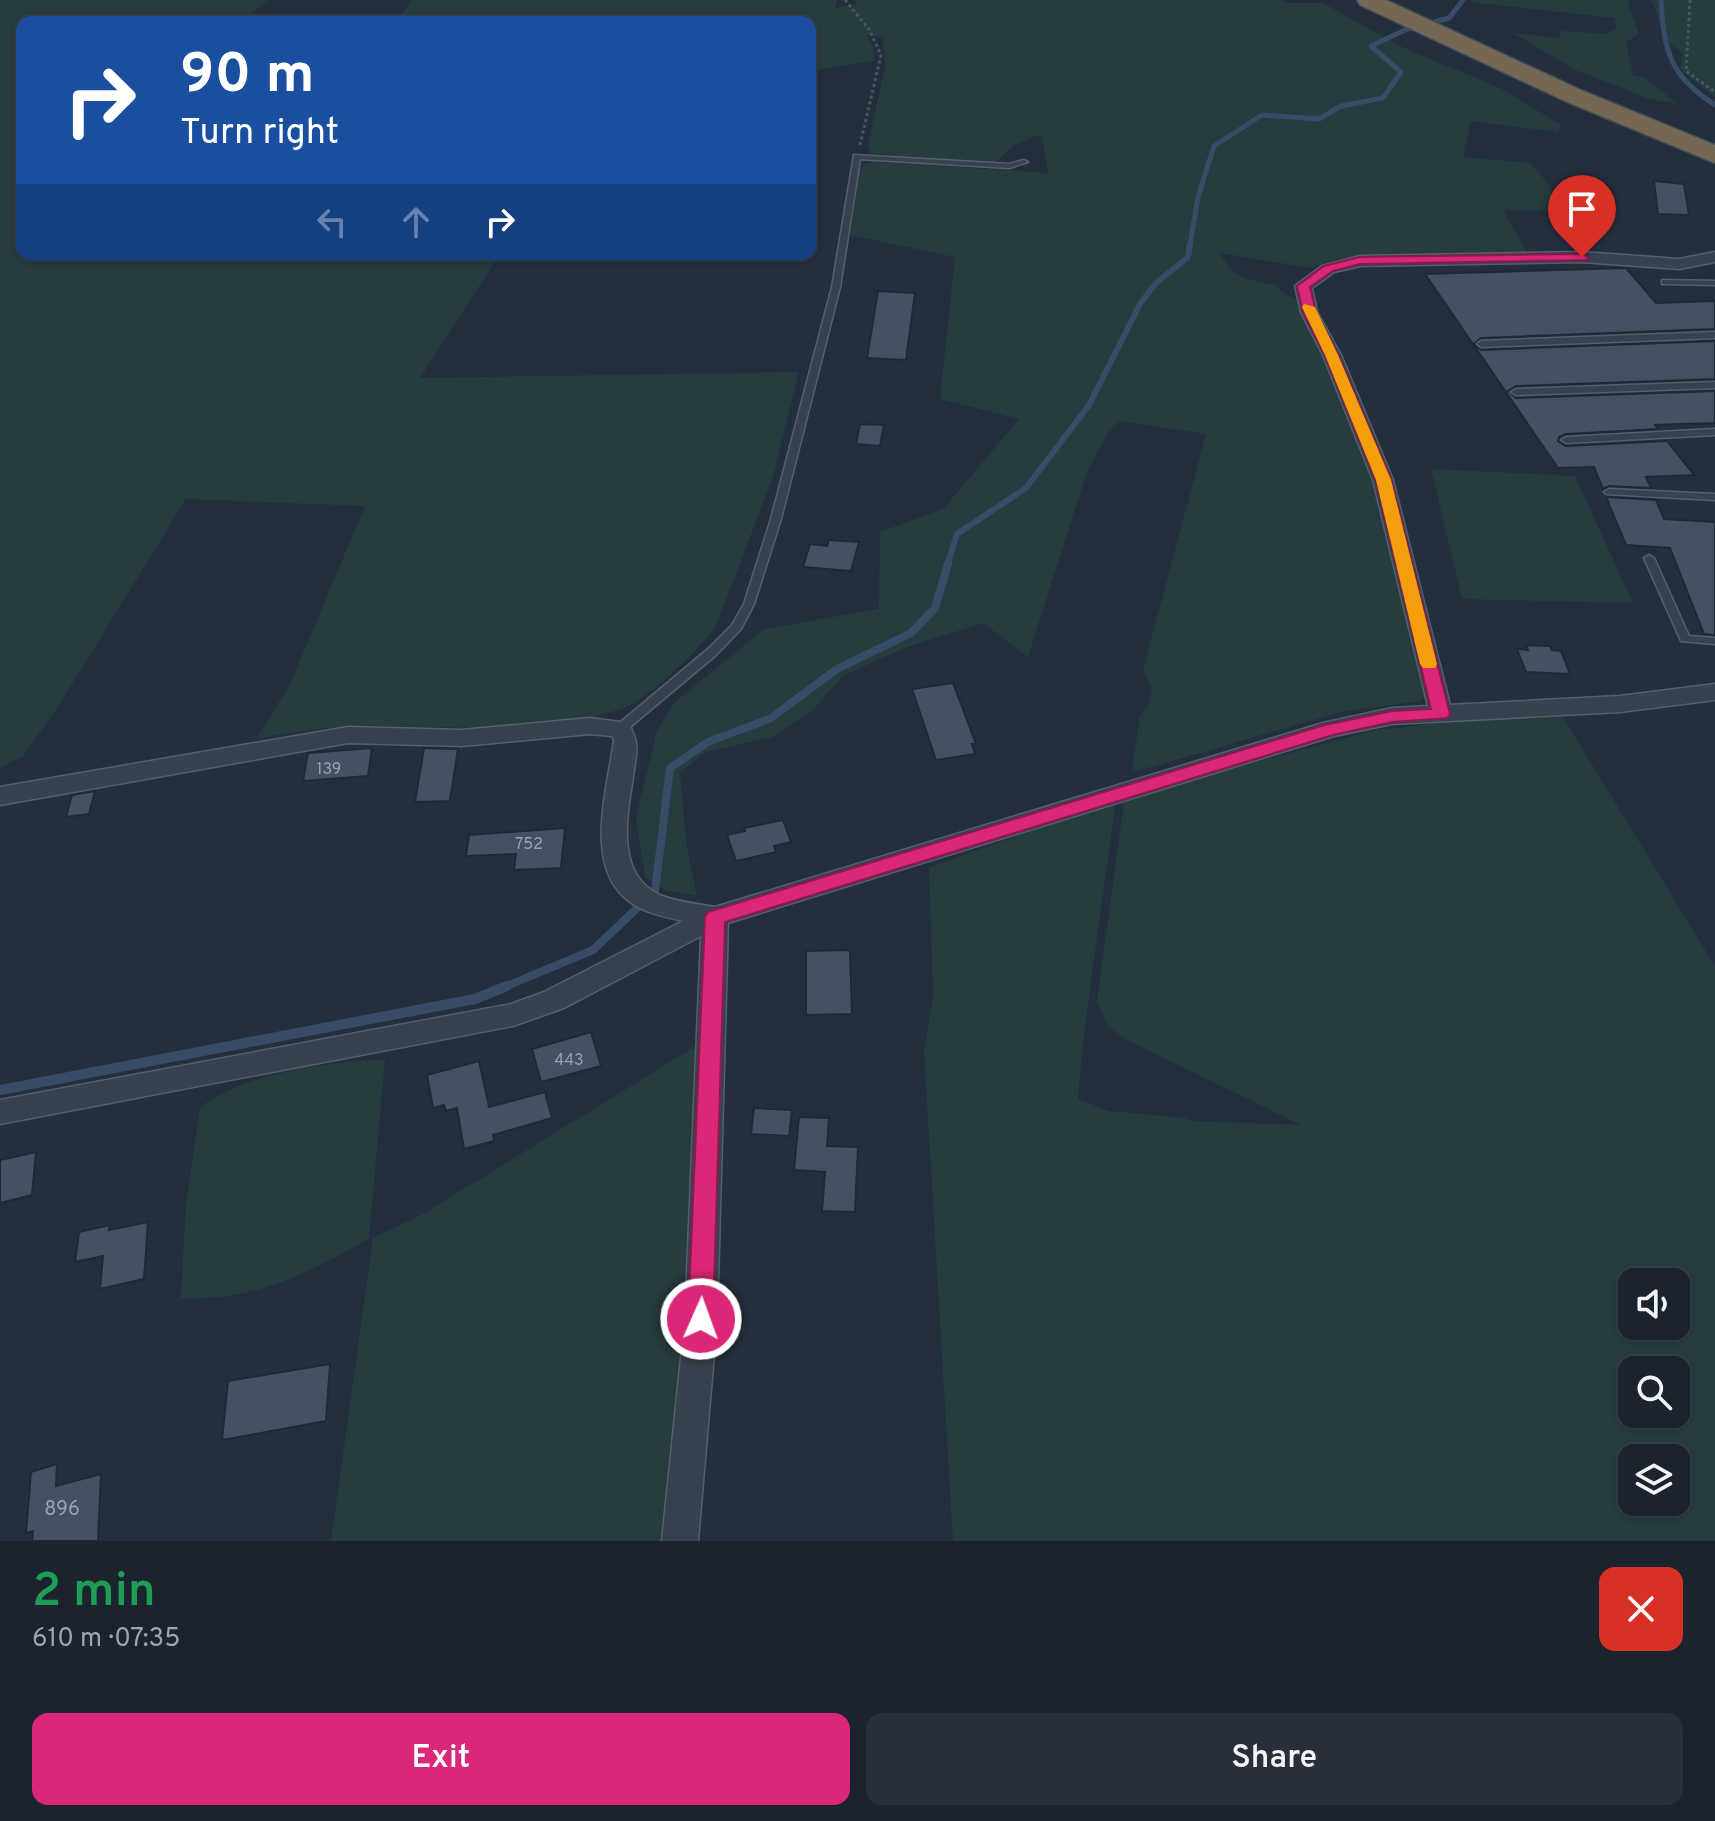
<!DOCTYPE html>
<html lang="en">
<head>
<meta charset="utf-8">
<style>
  :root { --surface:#1b232e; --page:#282f3a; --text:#f1f3f6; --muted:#a0a4aa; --line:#39404a; --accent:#db2777 }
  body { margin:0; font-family:Overpass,sans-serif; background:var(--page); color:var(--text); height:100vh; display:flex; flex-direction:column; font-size:30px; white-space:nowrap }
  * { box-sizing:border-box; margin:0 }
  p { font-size:26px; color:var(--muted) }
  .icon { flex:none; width:44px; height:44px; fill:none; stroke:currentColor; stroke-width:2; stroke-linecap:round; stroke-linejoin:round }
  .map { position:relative; height:1541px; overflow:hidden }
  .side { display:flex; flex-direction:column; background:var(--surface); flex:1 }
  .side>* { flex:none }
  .hud { position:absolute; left:16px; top:16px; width:800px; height:244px; border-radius:16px; box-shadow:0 2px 6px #0004,0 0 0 2px var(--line); background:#1a4fa0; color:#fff; overflow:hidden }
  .fabs { position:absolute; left:1618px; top:1268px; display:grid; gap:16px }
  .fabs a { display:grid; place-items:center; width:72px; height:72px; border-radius:16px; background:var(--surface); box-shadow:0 2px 6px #0004,0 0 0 2px var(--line); font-size:40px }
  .pin { position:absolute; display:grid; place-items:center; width:68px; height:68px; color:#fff; margin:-82px -34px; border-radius:50% 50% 50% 0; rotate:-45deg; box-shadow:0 0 8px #0007 }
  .pin .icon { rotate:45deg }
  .me { position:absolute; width:88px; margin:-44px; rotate:2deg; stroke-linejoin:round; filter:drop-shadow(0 0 6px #0008) }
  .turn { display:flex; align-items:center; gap:28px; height:168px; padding:0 32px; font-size:36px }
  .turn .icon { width:104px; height:104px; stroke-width:2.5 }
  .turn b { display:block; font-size:56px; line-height:68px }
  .lanes { display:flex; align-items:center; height:76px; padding:0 32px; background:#0003; justify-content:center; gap:40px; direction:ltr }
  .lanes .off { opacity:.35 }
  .round { display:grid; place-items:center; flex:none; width:84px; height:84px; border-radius:16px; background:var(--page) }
  .headline { display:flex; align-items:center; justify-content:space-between; height:136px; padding:0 32px }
  h1 { font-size:48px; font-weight:600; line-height:60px; color:#1e9e55 }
  .cta { display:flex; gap:16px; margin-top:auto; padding:16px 32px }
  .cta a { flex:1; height:92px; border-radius:16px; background:var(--accent); color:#fff; font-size:32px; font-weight:600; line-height:92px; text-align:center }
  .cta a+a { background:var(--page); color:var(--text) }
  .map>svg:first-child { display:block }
</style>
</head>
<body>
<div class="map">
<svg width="1715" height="1541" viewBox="0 0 1715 1541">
  <rect width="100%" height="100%" fill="#242f3e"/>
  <g fill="#263c3f" fill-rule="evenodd">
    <path d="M0 0H268L242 22H22V254H500L420 378 799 372 773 477 716 626C701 648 650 697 626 707 546 737 438 725 353 726 322 727 288 734 257 738L290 684 365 506 186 499 56 710 23 756 0 768Z"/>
    <path d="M412 0H837L835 8 857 4 855 0H1283L1288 3H1323L1402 47 1502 89 1561 125 1558 132 1471 121 1463 157 1530 163 1552 188 1554 211 1503 210 1528 254 1358 257 1337 259 1311 268 1220 253C1235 280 1247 279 1276 285L1283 293 1297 300 1379 473 1424 696 1421 701 1341 712 1152 767 1132 770 1140 716 1149 705 1152 690 1143 670 1206 434 1120 421 1107 434 1087 472 1028 657 983 623 907 647 844 675 811 712 772 737 706 752 680 773 687 848 697 896 666 891 645 877 636 818 657 730 675 702 764 629 879 609 880 532 943 509 1019 419 940 399 955 257 850 235 859 173 866 163 876 162 1048 173 1041 134 1014 145 995 163 871 154 868 145 885 67 883 38 866 35 873 45 874 61 810 71V22H397Z"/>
    <path d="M1472 0H1631L1628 3 1639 34 1626 42 1633 75 1643 77 1678 104 1650 99 1573 69 1513 33 1559 38 1561 31 1607 34 1616 28 1615 18 1469 2Z"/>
    <path d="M1650 0H1715V97L1680 69 1683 54 1664 38 1654 5Z"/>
    <path d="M1431 469 1575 476 1633 603 1462 599Z"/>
    <path d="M1563 717 1715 966V1541H953L924 1052 933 997 929 868 1089 810 1115 805C1103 903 1086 1001 1078 1099L1109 1111 1185 1118 1190 1121 1301 1125 1125 1039 1107 1025 1097 1001 1124 802 1213 774 1376 730 1475 719ZM1632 1282H1676V1326H1632ZM1632 1370H1676V1414H1632ZM1632 1458H1676V1502H1632Z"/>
    <path d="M696 1046 682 1332 665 1541H331L373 1238 423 1214Z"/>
    <path d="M385 1059 369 1238C309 1274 253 1301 181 1298L186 1205 200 1107C252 1071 323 1064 385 1059Z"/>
  </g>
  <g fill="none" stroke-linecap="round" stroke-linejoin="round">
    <g stroke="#394c67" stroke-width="5">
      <path d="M1661 0C1664 52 1670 76 1715 105"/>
      <path d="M1190 245 1198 197 1214 146 1262 115 1319 119 1341 106 1383 98 1401 72 1371 46 1405 30 1449 18 1463 0"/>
    </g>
    <path stroke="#394c67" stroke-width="6" d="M947 566 957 534 1026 488 1089 405 1140 304 1155 284 1188 257 1190 243"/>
    <path stroke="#394c67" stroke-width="8" d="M502 988 593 950 655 891 670 768 708 742 771 718 837 669 911 633 935 608 948 564"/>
    <path stroke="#394c67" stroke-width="10" d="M0 1090 475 999 507 986"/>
  </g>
  <g fill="#455162" stroke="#1f2835" stroke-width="2">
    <path d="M1654 181 1684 184 1689 215 1658 214Z"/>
    <path d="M1626 268 1656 303 1715 301V329L1481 338 1474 344 1481 350 1715 341V379L1516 386 1508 391 1516 398 1715 391V423L1655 425 1658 429 1566 434 1559 437 1558 441 1566 446 1667 441 1694 475 1646 477 1651 488 1609 486 1603 489 1594 467 1558 468 1425 274Z"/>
    <path d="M878 291 915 293 906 360 867 358Z"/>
    <path d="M860 424 884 425 880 446 856 444Z"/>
    <path d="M1606 497 1656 500 1664 519 1715 522V635L1704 634 1670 548 1626 545Z"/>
    <path d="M829 540 859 542 851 571 803 567 810 544 827 546Z"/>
    <path d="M1526 645 1550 646 1552 650 1561 651 1570 674 1526 672 1517 649 1528 650Z"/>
    <path d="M953 683 976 744H972L975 754 936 760 912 689Z"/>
    <path d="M372 748 368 776 303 781 308 753Z"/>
    <path d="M424 748 458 749 450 801 415 802Z"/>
    <path d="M95 791 89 814 66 817 72 795Z"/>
    <path d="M783 820 791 842 774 846 776 852 736 861 727 835 745 831 744 828Z"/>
    <path d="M565 828 561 868 514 870 516 854 466 856 469 835Z"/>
    <path d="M850 950 852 1014 806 1015V951Z"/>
    <path d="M591 1032 601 1066 541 1082 532 1049Z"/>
    <path d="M479 1061 489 1107 545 1092 552 1118 493 1135 494 1141 464 1149 457 1108 446 1111 444 1105 433 1108 427 1075Z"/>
    <path d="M754 1108 792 1110 789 1136 751 1134Z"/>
    <path d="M799 1117 829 1118 827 1146 858 1147 855 1212 822 1211 825 1172 794 1170Z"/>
    <path d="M36 1152 32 1195 0 1203V1160Z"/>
    <path d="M148 1222 144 1279 100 1289 103 1256 75 1262 79 1232 110 1225 109 1230Z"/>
    <path d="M330 1364 326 1421 222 1440 228 1381Z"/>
    <path d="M57 1464 56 1486 101 1474 98 1541H32L33 1531 26 1533 31 1472Z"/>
  </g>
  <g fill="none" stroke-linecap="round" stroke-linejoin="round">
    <defs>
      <g id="lane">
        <path d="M854 155 1009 164 1024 160 1028 162 1009 168 860 159 840 287 781 519 754 604 741 629 716 655 624 732H616L614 729 616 726 708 649 732 625 744 604 771 519 832 287Z"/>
        <path d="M1662 280 1715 281V285L1665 284H1662Z"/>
        <path d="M1715 332V338L1481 347 1477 344 1481 341Z"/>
        <path d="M1715 382V388L1516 395 1511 392 1516 389Z"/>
        <path d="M1715 429V435L1566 443 1561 440 1566 437Z"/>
        <path d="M1609 489 1715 494V500L1606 494 1604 492Z"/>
        <path d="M1649 555 1654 558 1689 636 1715 638V644L1681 641 1644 558Z"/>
      </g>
      <path id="street" d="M1582 252 1679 259 1715 252V262L1679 269 1582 262 1360 266 1334 272 1312 288 1317 312 1341 355 1393 480 1450 705 1620 696 1715 684V700L1620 712 1392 724 1334 736 728 923 717 1319 698 1541H662L685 1319 701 936 564 1008 513 1026 0 1124V1100L511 1004 544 992 683 921C665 917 645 913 630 902 582 867 608 788 614 740L612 736 590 734 462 746 348 743 0 805V787L348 727 462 730 590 718 628 723C641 744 636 754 633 777 627 816 615 875 660 895 677 902 697 904 715 907L1323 723 1392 708 1428 706 1373 480 1323 355 1301 312 1295 286 1322 266 1360 256Z"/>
      <path id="highway" d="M1357 0H1386L1583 91 1715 145V163L1565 101 1360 5Z"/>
    </defs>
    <use href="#lane" stroke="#565f6c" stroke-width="3"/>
    <use href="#street" stroke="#565f6c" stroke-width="3"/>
    <use href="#highway" stroke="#434c59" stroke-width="3"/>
    <g stroke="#44595c" stroke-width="3" stroke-dasharray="3 3" stroke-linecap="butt">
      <path d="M845 0 869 29 881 55 860 145"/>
      <path d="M1690 0 1686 71 1715 92"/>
    </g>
    <use href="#lane" fill="#38414e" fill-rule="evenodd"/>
    <use href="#street" fill="#38414e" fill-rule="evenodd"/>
    <use href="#highway" fill="#746855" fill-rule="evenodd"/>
  </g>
  <path fill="#db2777" stroke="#8e194d" stroke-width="2" d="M1582 254 1588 257 1587 260 1360 264 1333 271 1310 287 1316 312 1338 355 1391 480 1450 714 1447 718 1392 722 1333 735 725 922 713 1319 710 1328 701 1331 692 1328 688 1319 705 917 708 912 1325 725 1392 711 1431 709 1376 480 1325 355 1303 312 1297 286 1324 266 1360 257Z"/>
  <path fill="#f59e0b" d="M1304 304 1315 307 1338 355 1391 480 1437 664 1435 668H1423L1420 664 1376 480 1325 355 1302 307Z"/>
  <g text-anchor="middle" stroke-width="7" stroke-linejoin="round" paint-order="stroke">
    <g font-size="16" fill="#98a1af">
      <text x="329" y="774">139</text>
      <text x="529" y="849">752</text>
      <text x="569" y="1065">443</text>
    </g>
    <g font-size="20" fill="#98a1af">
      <text x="62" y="1515">896</text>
    </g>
  </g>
</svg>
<div class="fabs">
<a><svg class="icon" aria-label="sound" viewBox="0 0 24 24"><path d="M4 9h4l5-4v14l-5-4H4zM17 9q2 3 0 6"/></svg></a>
<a><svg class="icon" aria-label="search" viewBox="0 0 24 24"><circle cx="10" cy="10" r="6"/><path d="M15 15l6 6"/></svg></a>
<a><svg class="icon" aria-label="layers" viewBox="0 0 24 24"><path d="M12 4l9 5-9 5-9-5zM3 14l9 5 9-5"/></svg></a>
</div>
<div class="pin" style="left:1582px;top:257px;background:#d93025"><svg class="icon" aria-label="arrive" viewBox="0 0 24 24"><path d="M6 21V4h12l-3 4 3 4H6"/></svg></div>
<svg class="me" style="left:701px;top:1319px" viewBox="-20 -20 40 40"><circle r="17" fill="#db2777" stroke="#fff" stroke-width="3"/><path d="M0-11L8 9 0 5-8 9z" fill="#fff"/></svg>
<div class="hud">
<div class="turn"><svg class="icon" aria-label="right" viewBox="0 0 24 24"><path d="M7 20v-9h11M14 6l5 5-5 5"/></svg><div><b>90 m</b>Turn right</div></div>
<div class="lanes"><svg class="icon off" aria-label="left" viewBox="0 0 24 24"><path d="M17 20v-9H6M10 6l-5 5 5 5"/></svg><svg class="icon off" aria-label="ahead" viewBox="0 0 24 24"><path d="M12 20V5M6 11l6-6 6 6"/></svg><svg class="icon" aria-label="right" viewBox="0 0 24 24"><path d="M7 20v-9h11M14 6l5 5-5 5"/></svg></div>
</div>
</div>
<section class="side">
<div class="headline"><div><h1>2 min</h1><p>610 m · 07:35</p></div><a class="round" style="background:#d93025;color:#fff"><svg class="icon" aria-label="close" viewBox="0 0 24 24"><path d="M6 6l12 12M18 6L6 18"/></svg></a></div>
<div class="cta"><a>Exit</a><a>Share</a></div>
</section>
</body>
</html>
